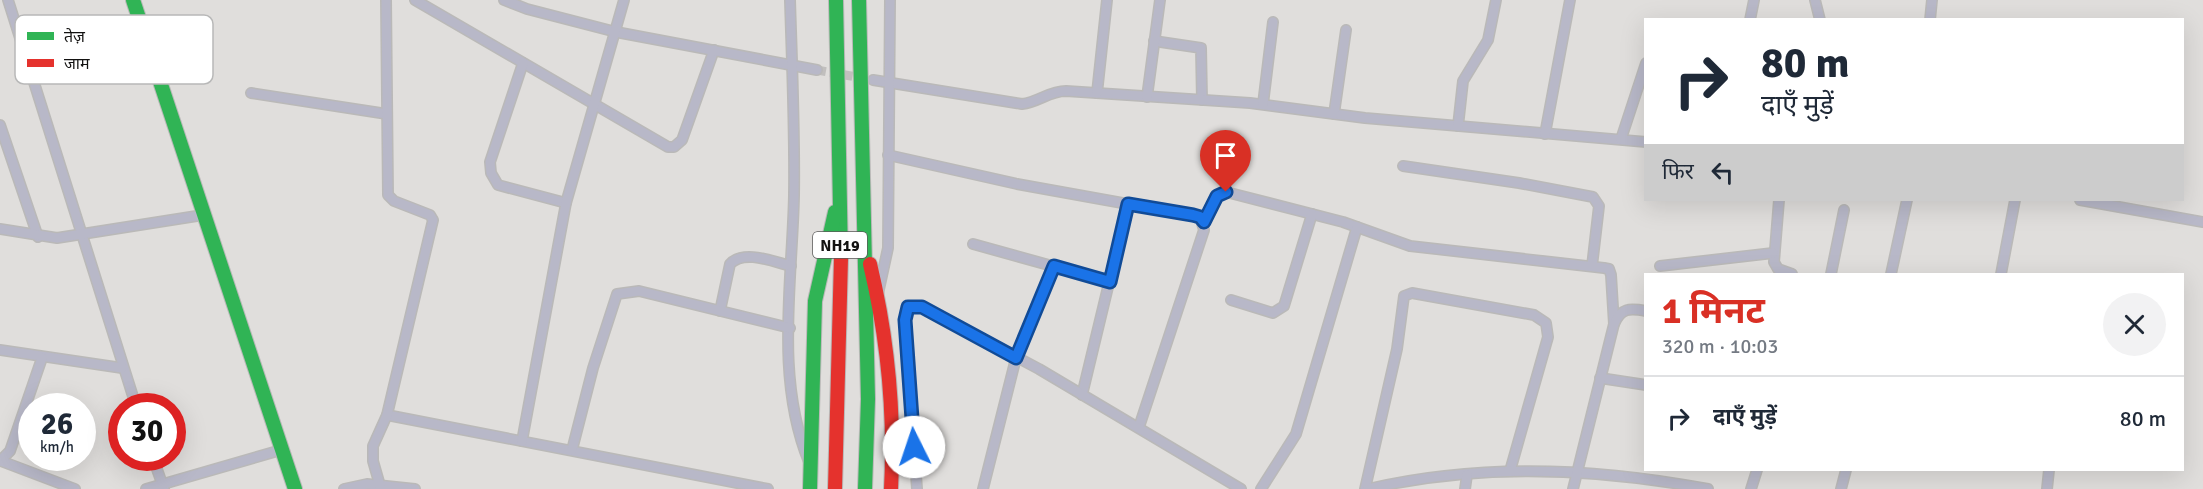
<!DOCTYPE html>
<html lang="hi">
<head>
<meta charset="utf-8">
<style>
  :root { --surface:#fff; --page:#f2f2f3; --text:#1f2937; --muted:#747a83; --line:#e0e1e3; --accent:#d93025 }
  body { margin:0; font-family:Signika,"Noto Sans Devanagari",sans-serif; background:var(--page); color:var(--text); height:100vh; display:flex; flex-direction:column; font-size:22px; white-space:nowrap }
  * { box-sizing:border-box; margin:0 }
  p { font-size:20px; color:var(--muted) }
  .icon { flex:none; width:33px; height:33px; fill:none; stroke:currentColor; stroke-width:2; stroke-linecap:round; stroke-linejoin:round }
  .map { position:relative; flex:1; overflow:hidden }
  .drawer { position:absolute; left:1644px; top:273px; width:540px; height:198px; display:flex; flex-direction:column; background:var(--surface); border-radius:0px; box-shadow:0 6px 24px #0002 }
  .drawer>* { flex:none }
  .banner { position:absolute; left:1644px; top:18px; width:540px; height:183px; border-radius:0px; box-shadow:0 6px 24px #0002; background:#fff; color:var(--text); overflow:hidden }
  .speed { position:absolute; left:18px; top:393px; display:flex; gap:12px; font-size:30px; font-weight:700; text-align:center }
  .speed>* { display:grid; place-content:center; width:78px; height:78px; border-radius:50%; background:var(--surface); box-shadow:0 6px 24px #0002; line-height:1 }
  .speed small { font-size:15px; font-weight:400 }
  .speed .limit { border:9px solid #d22; background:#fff; color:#111 }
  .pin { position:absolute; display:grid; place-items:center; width:51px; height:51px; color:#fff; margin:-62px -26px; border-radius:50% 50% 50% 0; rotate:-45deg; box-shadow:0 0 6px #0007 }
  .pin .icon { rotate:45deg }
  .me { position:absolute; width:66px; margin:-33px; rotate:356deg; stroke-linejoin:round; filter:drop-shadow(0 0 4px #0008) }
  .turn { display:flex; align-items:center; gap:21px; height:126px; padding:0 18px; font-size:27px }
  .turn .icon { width:78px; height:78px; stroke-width:2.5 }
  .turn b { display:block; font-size:42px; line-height:51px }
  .then { display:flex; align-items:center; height:57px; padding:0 18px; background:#0003; gap:12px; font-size:22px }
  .round { display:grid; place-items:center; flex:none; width:63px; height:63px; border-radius:32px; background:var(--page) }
  .headline { display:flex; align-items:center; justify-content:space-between; height:102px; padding:0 18px }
  h1 { font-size:36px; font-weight:700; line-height:45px; color:var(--accent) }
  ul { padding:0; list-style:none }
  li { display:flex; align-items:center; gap:18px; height:84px; padding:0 18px; border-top:2px solid var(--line) }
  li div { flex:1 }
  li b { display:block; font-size:22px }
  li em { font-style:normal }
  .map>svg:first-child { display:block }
</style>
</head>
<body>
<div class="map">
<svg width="2203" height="489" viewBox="0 0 2203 489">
  <rect width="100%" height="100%" fill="#e0dedc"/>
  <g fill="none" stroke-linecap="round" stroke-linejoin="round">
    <path stroke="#c1bfbe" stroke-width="9" stroke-dasharray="9 4.5" stroke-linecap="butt" d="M817 70 862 78"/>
    <defs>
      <g id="street">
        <path d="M8 0 136 406"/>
        <path d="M415 0 668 147H674L682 140 714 50"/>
        <path d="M504 0 527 9 616 32 817 70"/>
        <path d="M790 0C792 65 795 131 794 196 792 285 775 379 809 462"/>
        <path d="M1815 0 1820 20"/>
        <path d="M1750 20 1754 0"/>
        <path d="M1930 20 1932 0"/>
        <path d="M1154 41 1201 48 1202 100"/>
        <path d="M523 63 490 162 491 173 498 185 566 203"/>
        <path d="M873 80 1022 104C1039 102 1049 91 1066 91L1250 103 1365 118 1646 142"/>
        <path d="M251 93 387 114"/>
        <path d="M1097 93 1107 0"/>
        <path d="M1147 97 1160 0"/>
        <path d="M1263 104 1273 22"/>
        <path d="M1334 114 1346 30"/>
        <path d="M0 125 38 237"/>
        <path d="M1458 126 1463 81 1488 40 1496 0"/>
        <path d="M1545 134 1570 0"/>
        <path d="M1621 139 1646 63"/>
        <path d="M888 155 1017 184 1200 217 1204 230 1139 427"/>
        <path d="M1403 166 1519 183 1593 197 1599 206 1592 266"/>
        <path d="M1779 200 1774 262 1778 269 1792 274"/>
        <path d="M2080 200 2203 222"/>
        <path d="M1204 222 1217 196 1226 192 1343 222 1410 246 1604 268 1609 269 1611 275 1614 324"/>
        <path d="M0 229 57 238 203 215"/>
        <path d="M973 244 1110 282"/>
        <path d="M1660 266 1773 253"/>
        <path d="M1831 274 1844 210"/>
        <path d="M1891 274 1907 200"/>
        <path d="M2001 274 2015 200"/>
        <path d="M878 294 888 248 890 0"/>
        <path d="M1231 300 1273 313 1284 306 1312 214"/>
        <path d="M720 311 730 264C744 249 774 262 791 266"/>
        <path d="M0 350 122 368"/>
        <path d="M1600 378 1646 385"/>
        <path d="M1082 395 1128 204"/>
        <path d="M387 415 768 489"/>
        <path d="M522 441 566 203 624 0"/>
        <path d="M572 450 593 368 617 294 639 291 790 328"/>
        <path d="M153 458 164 489"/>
        <path d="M0 461 10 451 42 358"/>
        <path d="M1 461 75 489"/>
        <path d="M146 489 281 450"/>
        <path d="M344 489 367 484 415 489"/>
        <path d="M381 489 373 461V446L387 415 433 220 430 215 394 201 388 195 386 0"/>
        <path d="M917 489 905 320 908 307H922L1039 369 1241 489"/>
        <path d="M983 489 1016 358 1054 266"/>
        <path d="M1261 489 1296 434 1357 227"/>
        <path d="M1365 489 1397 349 1404 296 1412 293 1534 315 1546 323 1548 337 1510 471"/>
        <path d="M1368 489C1478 463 1597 468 1708 489"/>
        <path d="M1465 489 1467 475"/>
        <path d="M1573 489 1614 324C1621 308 1629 308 1646 311"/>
        <path d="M1751 489 1757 470"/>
        <path d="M1841 489 1846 470"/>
        <path d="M2047 489 2049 470"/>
      </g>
      <g id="fast">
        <path d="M133 0 295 489"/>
        <path d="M836 0 841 258"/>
        <path d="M859 0 868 399 865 489"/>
        <path d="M810 489 815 301 835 212"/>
      </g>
      <g id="jam">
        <path d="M870 264C888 339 895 412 891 489"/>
        <path d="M835 489 841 258"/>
      </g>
    </defs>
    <use href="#street" stroke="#bab9b8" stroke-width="12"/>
    <use href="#fast" stroke="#bab9b8" stroke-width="16"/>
    <use href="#jam" stroke="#bab9b8" stroke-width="16"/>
    <use href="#street" stroke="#b8b8c8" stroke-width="9"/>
    <use href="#fast" stroke="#30b455" stroke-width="14"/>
    <use href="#jam" stroke="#e5322d" stroke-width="14"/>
  </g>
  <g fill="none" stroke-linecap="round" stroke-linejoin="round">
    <defs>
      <path id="route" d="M914 447 905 320 908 307H922L1016 358 1054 266 1110 282 1128 204 1193 215 1200 217 1204 222 1217 196 1226 192"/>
    </defs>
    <use href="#route" stroke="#114b97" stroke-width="15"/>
    <use href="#route" stroke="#1a73e8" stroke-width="10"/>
  </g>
  <g text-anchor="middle" stroke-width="6" stroke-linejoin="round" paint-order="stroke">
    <rect fill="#fff" stroke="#5a5958" stroke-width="1.5" x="813" y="232" width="54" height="26" rx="4.5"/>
    <g font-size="16" font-weight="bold" fill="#131211">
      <text x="840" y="251">NH19</text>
    </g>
  </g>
  <rect x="15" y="15" width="198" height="69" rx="9" fill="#fff" stroke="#b8b8b8" stroke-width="1.5"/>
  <rect x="27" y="32" width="27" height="8" fill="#30b455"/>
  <rect x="27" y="59" width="27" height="8" fill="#e5322d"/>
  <g font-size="16" fill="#131211">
    <text x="64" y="42">तेज़</text>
    <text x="64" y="69">जाम</text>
  </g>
</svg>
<div class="speed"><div>26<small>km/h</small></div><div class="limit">30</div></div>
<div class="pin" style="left:1226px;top:192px;background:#d93025"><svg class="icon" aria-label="arrive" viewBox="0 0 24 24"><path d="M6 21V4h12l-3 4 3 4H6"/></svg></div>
<svg class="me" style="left:914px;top:447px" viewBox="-20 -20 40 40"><circle r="19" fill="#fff"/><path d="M0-13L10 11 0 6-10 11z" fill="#1a73e8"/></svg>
<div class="banner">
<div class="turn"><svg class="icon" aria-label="right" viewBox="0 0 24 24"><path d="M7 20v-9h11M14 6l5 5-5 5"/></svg><div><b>80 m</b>दाएँ मुड़ें</div></div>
<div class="then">फिर<svg class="icon" aria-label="left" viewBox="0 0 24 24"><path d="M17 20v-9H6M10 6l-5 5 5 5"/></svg></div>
</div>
<section class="drawer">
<div class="headline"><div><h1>1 मिनट</h1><p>320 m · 10:03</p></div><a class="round"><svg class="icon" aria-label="close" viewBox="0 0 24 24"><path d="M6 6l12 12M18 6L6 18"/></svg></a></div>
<ul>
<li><svg class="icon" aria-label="right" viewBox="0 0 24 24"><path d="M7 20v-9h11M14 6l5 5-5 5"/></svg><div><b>दाएँ मुड़ें</b></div><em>80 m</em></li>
</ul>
</section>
</div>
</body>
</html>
